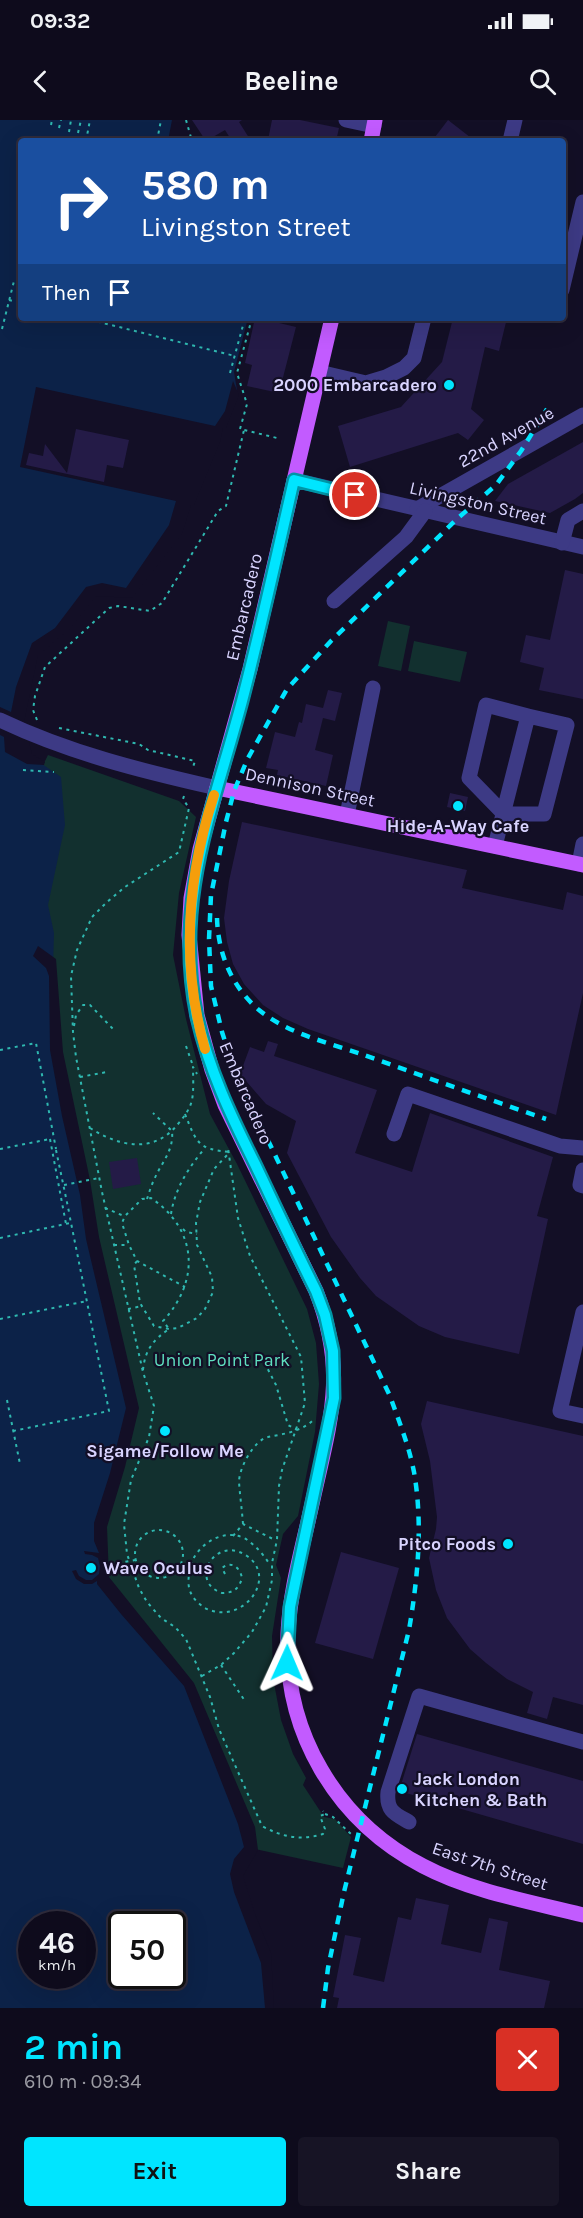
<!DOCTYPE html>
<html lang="en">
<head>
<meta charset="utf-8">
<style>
  :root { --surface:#0e0b1c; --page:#171425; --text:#f1f3f6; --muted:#9b9ba3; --line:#2e2b3b; --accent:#00e5ff }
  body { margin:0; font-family:Karla,sans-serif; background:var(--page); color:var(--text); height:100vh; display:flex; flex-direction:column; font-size:22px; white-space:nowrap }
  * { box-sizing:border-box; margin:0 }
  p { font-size:20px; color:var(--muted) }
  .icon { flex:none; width:33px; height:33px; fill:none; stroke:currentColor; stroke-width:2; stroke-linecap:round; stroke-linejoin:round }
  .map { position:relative; height:1888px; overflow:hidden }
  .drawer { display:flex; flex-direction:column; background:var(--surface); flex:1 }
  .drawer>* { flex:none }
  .top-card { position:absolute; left:18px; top:18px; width:548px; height:183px; border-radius:6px; box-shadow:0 6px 24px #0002,0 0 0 2px var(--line); background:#1a4fa0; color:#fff; overflow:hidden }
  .speed { position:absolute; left:18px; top:1791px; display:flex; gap:12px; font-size:30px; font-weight:700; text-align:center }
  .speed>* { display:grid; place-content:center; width:78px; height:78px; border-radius:50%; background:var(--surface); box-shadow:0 6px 24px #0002,0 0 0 2px var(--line); line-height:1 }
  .speed small { font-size:15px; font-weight:400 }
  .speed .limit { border:3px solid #111; border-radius:9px; background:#fff; color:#111 }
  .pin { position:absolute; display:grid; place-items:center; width:51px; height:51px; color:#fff; margin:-26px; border:3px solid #fff; border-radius:50%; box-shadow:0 2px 6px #0007 }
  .me { position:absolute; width:66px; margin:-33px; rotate:1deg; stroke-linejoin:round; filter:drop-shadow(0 0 4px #0008) }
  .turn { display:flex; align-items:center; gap:21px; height:126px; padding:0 24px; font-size:27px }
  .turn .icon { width:78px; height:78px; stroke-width:2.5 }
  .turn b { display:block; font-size:42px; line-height:51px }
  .then { display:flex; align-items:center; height:57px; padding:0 24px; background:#0003; gap:12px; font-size:22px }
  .round { display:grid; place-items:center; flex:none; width:63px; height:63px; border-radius:6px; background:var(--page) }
  .overview { display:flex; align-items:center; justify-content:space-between; height:102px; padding:0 24px }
  h1 { font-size:36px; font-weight:700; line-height:45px; color:var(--accent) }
  .button { display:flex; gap:12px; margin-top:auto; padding:12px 24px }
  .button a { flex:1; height:69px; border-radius:6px; background:var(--accent); color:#111; font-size:24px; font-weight:700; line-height:69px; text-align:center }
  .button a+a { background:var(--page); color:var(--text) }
  .status { display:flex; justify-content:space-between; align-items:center; height:42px; padding:0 30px; background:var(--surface); direction:ltr }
  .status svg { height:16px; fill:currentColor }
  header { display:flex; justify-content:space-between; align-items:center; height:78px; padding:0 24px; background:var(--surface); font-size:27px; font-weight:700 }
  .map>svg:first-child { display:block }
</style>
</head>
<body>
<div class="status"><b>09:32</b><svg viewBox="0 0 49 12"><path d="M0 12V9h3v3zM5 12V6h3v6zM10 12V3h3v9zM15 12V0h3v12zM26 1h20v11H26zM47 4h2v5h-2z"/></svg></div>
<header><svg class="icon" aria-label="back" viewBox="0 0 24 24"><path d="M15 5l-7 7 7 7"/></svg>Beeline<svg class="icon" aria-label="search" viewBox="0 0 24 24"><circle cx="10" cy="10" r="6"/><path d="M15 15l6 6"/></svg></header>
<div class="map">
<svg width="583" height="1888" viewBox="0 0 583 1888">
  <rect width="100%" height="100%" fill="#130f26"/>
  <g fill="#12302f">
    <path d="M388 501 410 506 401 551 378 546Z"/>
    <path d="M414 521 467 532 460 562 408 551Z"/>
    <path d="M48 635 179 681 196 697 179 773 173 835 186 899 210 994 237 1044 307 1189 316 1223 319 1264 315 1312 298 1396 283 1414 276 1445 281 1458 272 1516 273 1558 281 1600 293 1634 306 1658 303 1665 324 1697 335 1699 351 1717 343 1748 255 1729 106 1458 111 1176 0 650 43 645Z"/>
  </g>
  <path fill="#0c2248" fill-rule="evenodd" d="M0 0H172L168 21H21V198H248L234 252 237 270 179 412 130 476 95 473 35 534 21 602 29 635 61 657 65 705 48 785 54 813 53 847 60 933 96 1118 136 1288 104 1407 106 1458 192 1564 253 1708 240 1756 253 1794 271 1888H0ZM32 1804H82V1856H32ZM122 1804H172V1856H122Z"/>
  <g fill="#130f26">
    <path d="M233 261 239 275 226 308H223L220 322 194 385H191L182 414 132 478 96 476 69 510 38 535 24 602 32 634 45 642 44 645 27 644 5 632 4 617 0 615V587L11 592 16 567 32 523 55 508 86 467 102 463 126 468 169 405 176 381 20 347 36 267 215 306 225 291Z"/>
    <path d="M38 826 56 839 63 932 90 1060 99 1117 139 1288 125 1347 107 1407 109 1457 194 1563 255 1707 258 1730 243 1756 255 1794 271 1833 274 1888H265L261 1843 234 1772 230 1754 234 1739 244 1727 238 1704 184 1566 121 1494 97 1464V1461L92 1464H84L76 1459 72 1451 76 1450 79 1456 86 1460H92L99 1454 100 1446 98 1438 92 1435 85 1434 84 1431 99 1433 94 1421V1403L110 1353 126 1288 86 1119 80 1075 62 996 50 930 49 856 46 848 33 836Z"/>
  </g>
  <g fill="#241b47">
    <path d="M192 0H242L239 2 251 21H232L225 10 206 21Z"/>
    <path d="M272 0H300L339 8 336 21 268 20Z"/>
    <path d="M448 0 475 21H432Z"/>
    <path d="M255 198H276L275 202 296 207 279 273 247 266 252 245 245 243Z"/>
    <path d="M453 198H507L499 231 485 227 471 289 484 300 468 320 458 313 350 347 338 306 401 287 442 242Z"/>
    <path d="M76 309 129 320 123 348 107 345 104 362 26 345 29 333 43 336 45 324 67 353Z"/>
    <path d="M583 322V373L575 379 550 393 495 381 508 364Z"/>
    <path d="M565 450 583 454V579L539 570 544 548 520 542 526 515 550 520Z"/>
    <path d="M328 570 342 573 335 601 323 598 315 630 333 635 326 666 277 655 278 650 266 648 275 612 295 617 299 602 302 603 306 584 323 588Z"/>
    <path d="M450 673 468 677 465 691 447 687Z"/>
    <path d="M242 702 467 750 462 768 563 790 567 772 583 776V873L556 995 308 909 283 898 263 885 244 864 233 844 227 822 224 798 229 761Z"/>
    <path d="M268 921 278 924 274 936 377 970 355 1033 412 1052 430 993 553 1037 537 1096 548 1099 519 1234 445 1217 419 1206 376 1176 360 1158 331 1117 287 1033 296 1001 266 984 240 954 250 927 264 932Z"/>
    <path d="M137 1038 141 1064 113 1069 109 1042Z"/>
    <path d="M427 1281 583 1316V1585L553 1577 547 1599 527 1593 533 1572 507 1559 486 1543 470 1529 447 1498 436 1470 429 1438 436 1409 437 1397 430 1341 421 1304Z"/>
    <path d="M341 1432 399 1448 373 1539 315 1523Z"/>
    <path d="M417 1614 583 1661V1724L399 1671Z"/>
    <path d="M416 1778 449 1785 441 1824 481 1833 489 1798 508 1802 499 1850 550 1861 544 1888H337L339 1878 333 1877 345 1815 361 1818 353 1855 384 1862 398 1797 411 1800Z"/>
  </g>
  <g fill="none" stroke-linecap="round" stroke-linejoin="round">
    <g stroke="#2fb8b0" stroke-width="2" stroke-dasharray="3 4.5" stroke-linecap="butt">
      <path d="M186 0 192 21"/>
      <path d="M51 5 52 0"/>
      <path d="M59 8 61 0"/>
      <path d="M69 12 71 0"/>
      <path d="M78 13 81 0"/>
      <path d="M86 21 90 0"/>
      <path d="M157 21 161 0"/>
      <path d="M20 138 21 131"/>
      <path d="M9 180 21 183"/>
      <path d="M83 198 235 236"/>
      <path d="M252 198 237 253 247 284 240 309 277 318"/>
      <path d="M2 209 14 161"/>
      <path d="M230 253 245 198"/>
      <path d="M37 600 33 590 35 576 45 547 109 488 118 486 150 491 162 483 218 391 226 386 244 310"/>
      <path d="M59 608 139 624 148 630 195 641 193 647"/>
      <path d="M23 650 54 652"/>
      <path d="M184 676 183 679 189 688 179 732 125 767 107 782 92 797 77 830 71 856 73 912 76 937 102 1072 143 1252 154 1286 149 1317 131 1360 124 1404 127 1434 139 1468 147 1482 161 1498 175 1507 186 1519 210 1577 219 1609 262 1706C282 1717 301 1721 323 1714L325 1709 320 1696 325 1694 323 1691"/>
      <path d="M74 906 76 895 83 885H90L113 909"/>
      <path d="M186 926 193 946"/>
      <path d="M0 930 36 923 56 1029"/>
      <path d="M80 957 107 952"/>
      <path d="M185 994C197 1024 198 1029 230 1032"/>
      <path d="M90 1008C120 1027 154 1034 178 1004 184 997 190 989 192 980 194 969 193 957 193 947L197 954"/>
      <path d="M50 1019 66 1104"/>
      <path d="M0 1029 50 1019"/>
      <path d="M56 1030 69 1092"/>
      <path d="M64 1065 99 1058"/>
      <path d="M147 1079C149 1073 151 1066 154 1060 161 1043 174 1031 172 1011L153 993"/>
      <path d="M105 1088 124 1096"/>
      <path d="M171 1094C175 1068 189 1047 205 1028"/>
      <path d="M183 1109 186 1112 197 1114"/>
      <path d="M0 1118 70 1103"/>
      <path d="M114 1125H129"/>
      <path d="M137 1141 134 1145 140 1183 154 1206 169 1209 178 1208 197 1198 205 1189 213 1172 212 1157 197 1125 196 1103 200 1082 214 1049 230 1032"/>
      <path d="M128 1189 142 1186"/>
      <path d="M0 1199 87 1181"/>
      <path d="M261 1236 276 1265 288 1305 297 1310"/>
      <path d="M143 1250C145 1230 153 1220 169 1209L163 1201C200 1161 198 1110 151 1078L142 1079 125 1096 122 1103 129 1125 137 1141 185 1167"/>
      <path d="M7 1280 20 1344"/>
      <path d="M13 1311 109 1291 69 1093"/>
      <path d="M243 1404C242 1390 240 1376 239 1362 239 1348 254 1320 268 1317 284 1314 304 1311 315 1298"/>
      <circle cx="159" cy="1434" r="24"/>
      <path d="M233 1416 243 1404 275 1420"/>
      <path d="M118 1443 135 1440"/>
      <path d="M225 1454 222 1448C232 1440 240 1448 242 1458 239 1469 233 1473 222 1473 188 1462 215 1414 247 1436 279 1458 242 1507 205 1488 199 1484 193 1479 190 1471 187 1463 189 1453 191 1444 198 1424 224 1407 246 1419 256 1426 264 1435 270 1445"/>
      <path d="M221 1545 245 1581"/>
      <path d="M202 1556 221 1545 234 1533 252 1512 266 1487 272 1460V1443L277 1420 279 1366 282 1350 305 1283 301 1237 250 1136 238 1098 228 1028"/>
      <path d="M325 1694 333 1697 353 1716"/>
    </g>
    <g stroke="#3d3a85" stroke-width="15">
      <path d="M346 0 374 6"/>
      <path d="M510 21 515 0"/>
      <path d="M562 170 583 82"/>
      <path d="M319 252 366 263 386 257 404 248 414 238 424 198"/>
      <path d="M294 360 583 427"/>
      <path d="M417 389 583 295"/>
      <path d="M562 423 568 400 583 391"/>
      <path d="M334 481 406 417 425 391"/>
      <path d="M0 600C69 633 142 651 217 668"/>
      <path d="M347 695 373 568"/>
      <path d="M495 726 528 596 486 585 469 658 504 694H544L567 605 528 596"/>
      <path d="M579 744 583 724"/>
      <path d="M394 1014 408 974 560 1026 583 1028"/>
      <path d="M583 1050 580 1065 583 1066"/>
      <path d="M583 1192 560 1291 583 1296"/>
      <path d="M409 1702C395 1694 386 1691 388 1672L419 1576 583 1622"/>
    </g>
    <g stroke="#c25bff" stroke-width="15">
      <path d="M371 21 375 0"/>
      <path d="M332 198 250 549 200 729 191 778 189 815 197 895 212 950 225 985 316 1171C348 1252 330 1302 312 1384 303 1426 290 1469 288 1513 283 1611 336 1701 423 1746 470 1771 531 1782 583 1795"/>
      <path d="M217 668 583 745"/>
    </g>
    <g stroke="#00e5ff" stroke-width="4.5" stroke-dasharray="9 8" stroke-linecap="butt">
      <path d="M217 798C218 834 232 867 259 890 288 914 330 923 364 935 425 957 485 978 546 999"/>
      <path d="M323 1888 328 1848 344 1772 409 1510C418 1457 423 1404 414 1352 409 1326 399 1301 390 1276L234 949 222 912 211 866 209 819 211 775 226 702 234 671 248 638 287 569 331 521 457 399 496 365 521 331 547 289"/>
    </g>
  </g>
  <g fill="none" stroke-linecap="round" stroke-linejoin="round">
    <defs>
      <path id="route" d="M287 1543 290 1487 334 1278 333 1231 325 1195 316 1171C295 1129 275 1086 255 1044 231 996 209 950 197 897 173 781 213 690 242 581 261 508 277 434 294 360L355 375"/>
    </defs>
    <use href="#route" stroke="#0095a6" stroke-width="15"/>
    <use href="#route" stroke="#00e5ff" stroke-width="10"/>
    <path stroke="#f59e0b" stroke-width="10" d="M205 929C181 845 187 758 214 675"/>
  </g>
  <g fill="#00e5ff" stroke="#130f26" stroke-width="2">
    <circle cx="449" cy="265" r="6"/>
    <circle cx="458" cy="686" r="6"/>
    <circle cx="165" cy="1311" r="6"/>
    <circle cx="508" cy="1424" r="6"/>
    <circle cx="91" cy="1448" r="6"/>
    <circle cx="402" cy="1669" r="6"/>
  </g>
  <g text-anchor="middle" stroke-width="4.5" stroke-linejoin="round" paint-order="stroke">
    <g font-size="18" font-weight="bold" fill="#d9d4ff" stroke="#130f26" text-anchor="end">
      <text x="437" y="271">2000 Embarcadero</text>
      <text x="458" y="712" text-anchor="middle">Hide-A-Way Cafe</text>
      <text x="165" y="1337" text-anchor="middle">Sigame/Follow Me</text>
      <text x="496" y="1430">Pitco Foods</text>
      <text x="103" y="1454" text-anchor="start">Wave Oculus</text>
      <text x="414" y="1665" text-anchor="start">Jack London<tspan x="414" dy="21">Kitchen &amp; Bath</tspan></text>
    </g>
    <g font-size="18" fill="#d9d4ff" stroke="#130f26">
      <text transform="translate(506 317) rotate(-29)" y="6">22nd Avenue</text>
      <text transform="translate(478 383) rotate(13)" y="6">Livingston Street</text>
      <text transform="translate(244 487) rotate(-77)" y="6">Embarcadero</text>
      <text transform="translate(310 667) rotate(12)" y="6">Dennison Street</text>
      <text transform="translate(246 973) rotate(67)" y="6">Embarcadero</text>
      <text transform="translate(490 1746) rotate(18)" y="6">East 7th Street</text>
    </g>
    <g font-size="18" fill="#5fe0c0" stroke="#130f26">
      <text x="222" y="1246">Union Point Park</text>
    </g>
  </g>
</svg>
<div class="speed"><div>46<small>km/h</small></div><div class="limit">50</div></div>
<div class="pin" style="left:355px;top:375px;background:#d93025"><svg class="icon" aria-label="arrive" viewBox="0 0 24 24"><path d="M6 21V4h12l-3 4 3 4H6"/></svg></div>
<svg class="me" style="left:287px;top:1543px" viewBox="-20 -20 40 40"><path d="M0-17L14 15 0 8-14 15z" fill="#00e5ff" stroke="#fff" stroke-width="4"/></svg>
<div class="top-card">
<div class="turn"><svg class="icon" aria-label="right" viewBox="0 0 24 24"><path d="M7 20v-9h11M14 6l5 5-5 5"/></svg><div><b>580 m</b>Livingston Street</div></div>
<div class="then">Then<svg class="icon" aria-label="arrive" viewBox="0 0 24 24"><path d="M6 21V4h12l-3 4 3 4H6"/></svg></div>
</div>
</div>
<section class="drawer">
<div class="overview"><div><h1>2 min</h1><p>610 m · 09:34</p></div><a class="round" style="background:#d93025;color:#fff"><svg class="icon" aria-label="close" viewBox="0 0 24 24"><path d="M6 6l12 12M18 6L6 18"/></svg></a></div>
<div class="button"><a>Exit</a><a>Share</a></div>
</section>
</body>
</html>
